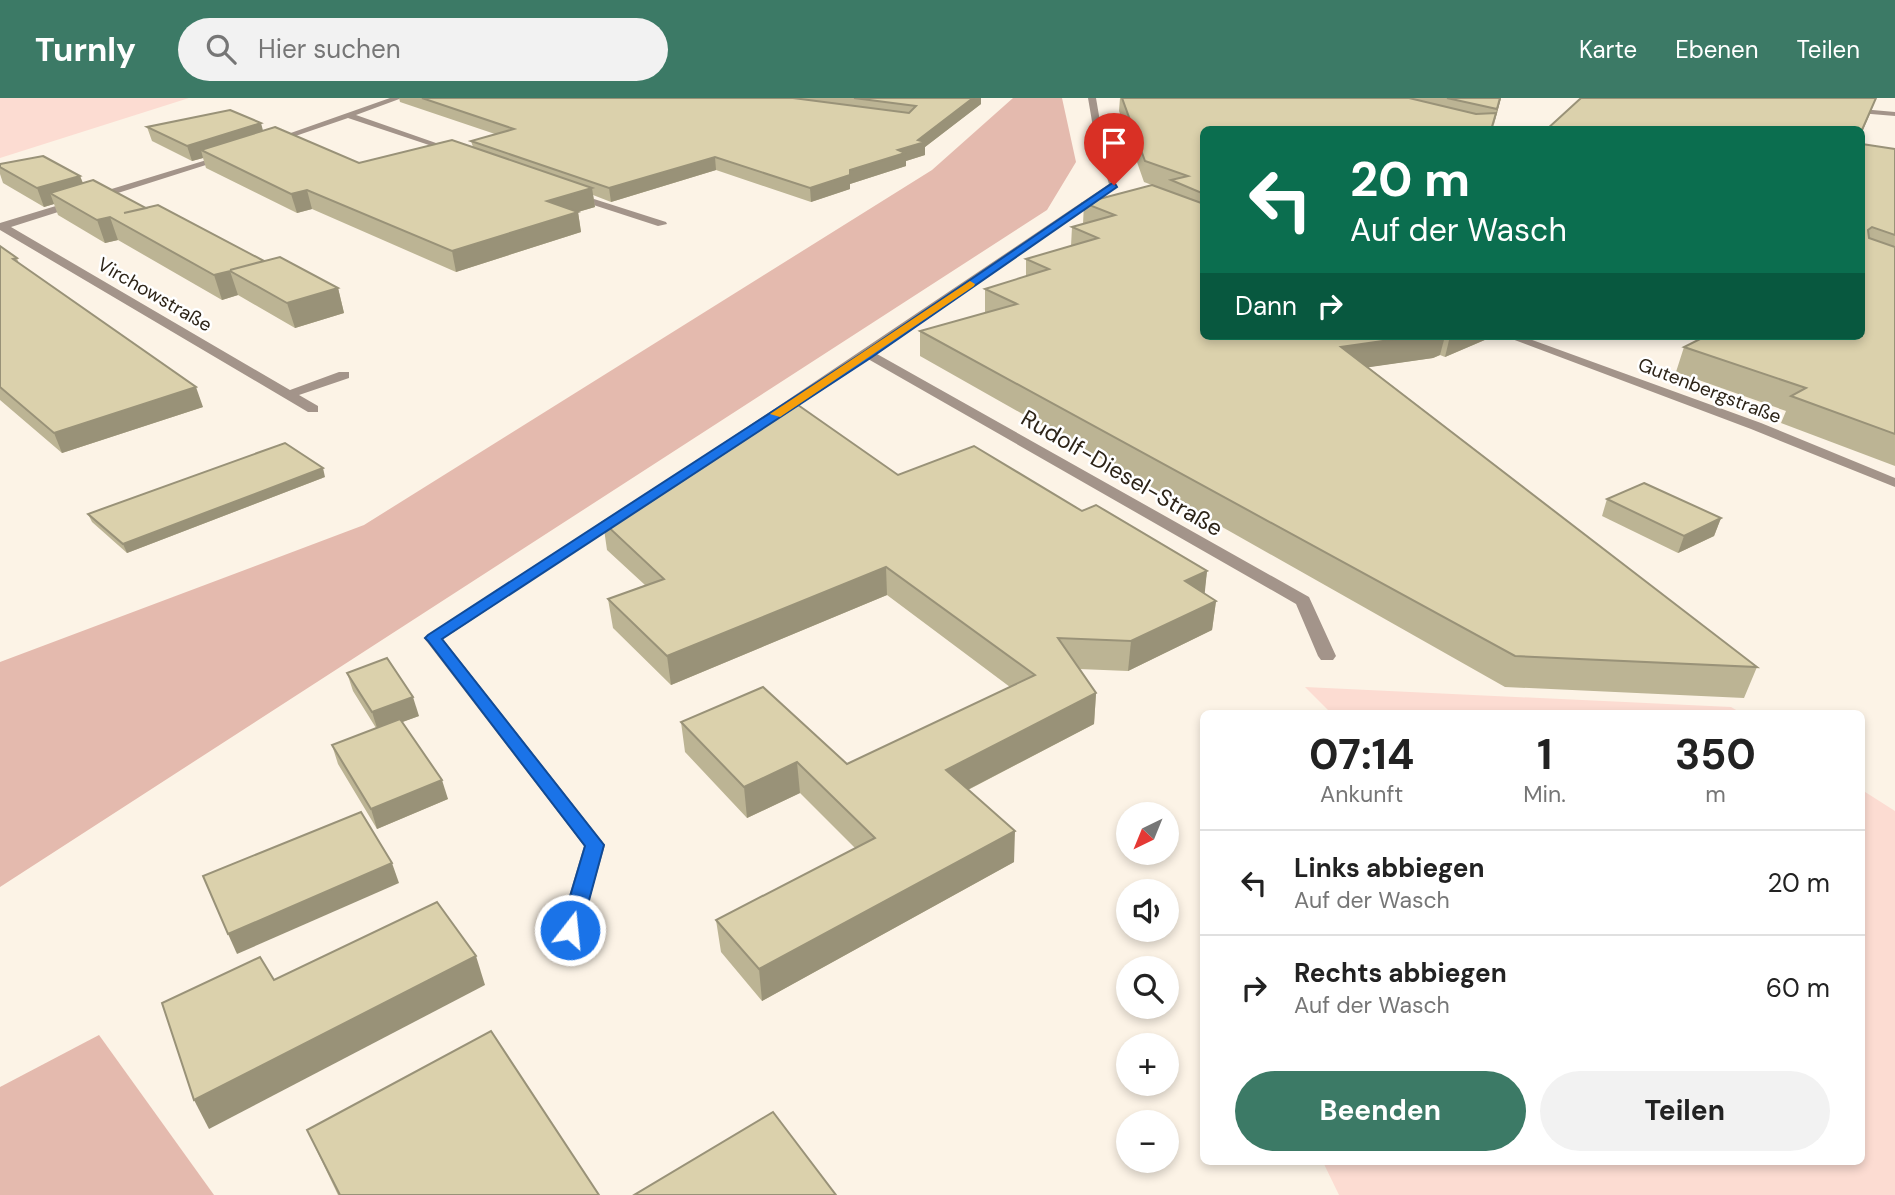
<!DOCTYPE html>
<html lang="de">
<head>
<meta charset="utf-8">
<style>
  :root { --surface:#fff; --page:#f2f2f2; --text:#222; --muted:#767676; --line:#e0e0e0; --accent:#3c7a66 }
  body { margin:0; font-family:"DM Sans",sans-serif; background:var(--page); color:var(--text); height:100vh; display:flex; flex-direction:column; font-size:26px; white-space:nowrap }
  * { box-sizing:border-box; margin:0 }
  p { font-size:23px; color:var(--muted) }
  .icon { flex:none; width:38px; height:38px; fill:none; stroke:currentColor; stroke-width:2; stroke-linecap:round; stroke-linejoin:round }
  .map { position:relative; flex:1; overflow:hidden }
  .sheet { position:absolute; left:1200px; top:612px; width:665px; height:455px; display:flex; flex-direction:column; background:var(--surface); border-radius:10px; box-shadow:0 4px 10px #0003 }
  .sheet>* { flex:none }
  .banner { position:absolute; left:1200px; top:28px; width:665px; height:214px; border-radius:10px; box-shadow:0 4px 10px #0003; background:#0b6e4f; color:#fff; overflow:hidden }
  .needle { width:46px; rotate:223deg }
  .buttons { position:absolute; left:1116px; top:704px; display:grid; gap:14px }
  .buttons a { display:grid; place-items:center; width:63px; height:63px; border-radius:50%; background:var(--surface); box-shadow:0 4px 10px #0003; font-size:35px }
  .pin { position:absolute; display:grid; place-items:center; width:60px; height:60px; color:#fff; margin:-72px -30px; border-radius:50% 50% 50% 0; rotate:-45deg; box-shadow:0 0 7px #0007 }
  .pin .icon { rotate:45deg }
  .me { position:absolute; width:77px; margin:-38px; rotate:16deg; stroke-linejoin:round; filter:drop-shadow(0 0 5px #0008) }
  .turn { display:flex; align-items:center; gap:24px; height:147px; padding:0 35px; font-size:32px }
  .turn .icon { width:91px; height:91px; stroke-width:2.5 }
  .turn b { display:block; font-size:49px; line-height:60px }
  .then { display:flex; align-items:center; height:66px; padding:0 35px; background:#0003; gap:14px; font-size:26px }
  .eta { display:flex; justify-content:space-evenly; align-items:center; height:119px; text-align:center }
  .eta b { font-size:42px; font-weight:700; line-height:49px }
  .button { display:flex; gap:14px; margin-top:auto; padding:14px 35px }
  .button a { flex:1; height:80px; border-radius:42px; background:var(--accent); color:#fff; font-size:28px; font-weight:700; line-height:80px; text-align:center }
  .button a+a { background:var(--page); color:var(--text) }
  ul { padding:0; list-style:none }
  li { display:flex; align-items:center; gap:21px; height:105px; padding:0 35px; border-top:2px solid var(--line) }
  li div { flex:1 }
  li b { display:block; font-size:26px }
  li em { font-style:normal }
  header { display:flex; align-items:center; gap:42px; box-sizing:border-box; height:98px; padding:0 35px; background:var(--accent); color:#fff }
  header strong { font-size:33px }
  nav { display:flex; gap:38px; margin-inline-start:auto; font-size:24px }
  .search { width:490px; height:63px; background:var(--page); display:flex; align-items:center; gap:18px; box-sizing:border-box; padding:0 24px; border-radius:38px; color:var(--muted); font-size:26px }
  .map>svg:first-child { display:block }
</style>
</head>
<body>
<header>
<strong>Turnly</strong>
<div class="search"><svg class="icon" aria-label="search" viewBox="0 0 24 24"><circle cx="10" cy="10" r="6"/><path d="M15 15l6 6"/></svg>Hier suchen</div>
<nav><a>Karte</a><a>Ebenen</a><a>Teilen</a></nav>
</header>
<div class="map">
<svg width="1895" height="1097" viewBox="0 0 1895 1097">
  <rect width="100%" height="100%" fill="#fcf3e6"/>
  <g fill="#fcdcd2">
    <path d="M0 0H189L0 60Z"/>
    <path d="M1305 589 1731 609 1743 616H1332Z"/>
    <path d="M1862 692 1895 713V1097H1339L1323 1064H1862Z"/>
  </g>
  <g fill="#e4baae">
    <path d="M1013 0H1062L1076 64 1047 112 0 789V564L364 427 932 72Z"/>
    <path d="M99 937 214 1097H0V989Z"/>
  </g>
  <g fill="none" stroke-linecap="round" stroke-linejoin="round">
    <g fill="#a3948a" fill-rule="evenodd">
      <path d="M390 0H402L356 17 456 52V56L348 20 275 45 268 43Z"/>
      <path d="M1088 0H1096L1103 41 1117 89 877 256 1309 499 1336 558 1333 562H1321L1318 558 1296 506 868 261 685 382 680 383 673 379 1109 86 1095 41Z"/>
      <path d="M1850 10 1895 14V18L1847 14Z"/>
      <path d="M223 57 231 59 11 129 290 292 339 274H349V280L299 297 318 308V314H308L0 132V125Z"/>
      <path d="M572 94 666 124 667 126 658 128 569 99 567 97Z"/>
      <path d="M1504 238H1521L1761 325 1895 380V389L1751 331Z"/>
      <path d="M621 412 629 417 626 420 443 541 605 747 581 832 578 838 570 840 562 838 559 832 584 748 424 540Z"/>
    </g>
  </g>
  <g fill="#bcb494">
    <path d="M399 0H981V6L925 49V57L906 63V68L850 86V91L811 104 716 72 611 104 593 97 595 109 578 114 581 134 456 174 312 111 297 115 206 70 203 60 192 63 152 43 147 29 263 32 359 65 473 49 471 43 495 36 400 4Z"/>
    <path d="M1120 0H1501L1492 32H1204V238H1494L1445 259 1440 257 1433 260 1368 269 1757 569 1744 600 1505 589 920 258V233L985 215V191L1026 178V161L1071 148 1072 129 1083 126 1084 105 1170 94 1144 84 1119 13Z"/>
    <path d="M1862 46 1895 51V368L1781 325 1786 313 1676 274 1684 249 1862 238Z"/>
    <path d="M0 66 80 78 83 85 146 110 264 163 338 190 344 215 295 230 238 197 222 202 118 142 105 145 58 117 54 106 44 109 3 85 0 76Z"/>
    <path d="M0 148 17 160 19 166 203 309 62 355 0 302Z"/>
    <path d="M898 377 1082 413 1207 473 1204 496 1216 503 1212 532 1128 573 1079 571 1096 595 1094 626 968 692 1014 764 762 903 721 854 716 822 855 750 800 695 747 720 685 654 681 624 847 666 1010 589 887 497 671 587 613 530 608 501 645 487 607 452 603 424Z"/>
    <path d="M325 379 127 455 92 424 88 416Z"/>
    <path d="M1607 401 1721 420 1714 438 1678 455 1602 418Z"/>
    <path d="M347 575 419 618 402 624 448 701 377 731 338 666 332 647 376 630 353 593Z"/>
    <path d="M307 1032 599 1097H338Z"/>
  </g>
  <g fill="#999278">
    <path d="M973 0H981V6L925 49V57L906 63V68L850 86V72L898 52 918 42Z"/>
    <path d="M1500 0H1501L1493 30 1497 11Z"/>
    <path d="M1876 0 1869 18 1862 34V32Z"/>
    <path d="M261 25 265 40 201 52 203 60 192 63 187 48Z"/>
    <path d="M715 59 716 72 611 104 609 90Z"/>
    <path d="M850 77V91L811 104 810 90Z"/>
    <path d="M80 78 87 96 50 95 54 106 44 109 37 90Z"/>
    <path d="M592 90 595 109 550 122 547 103Z"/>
    <path d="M307 92 312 111 297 115 291 96Z"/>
    <path d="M578 114 581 134 456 174 452 153Z"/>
    <path d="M110 119 118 142 105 145 97 122Z"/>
    <path d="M230 173 238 197 222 202 214 177Z"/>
    <path d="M338 190 344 215 295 230 287 205Z"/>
    <path d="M1418 238H1445L1440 257 1433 260 1336 274 1341 249Z"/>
    <path d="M1450 238H1494L1445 259Z"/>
    <path d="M196 289 203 309 62 355 54 335Z"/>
    <path d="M323 370 325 379 127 455 123 446Z"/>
    <path d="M1721 420 1714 438 1678 455 1684 438Z"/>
    <path d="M886 469 887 497 671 587 667 558Z"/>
    <path d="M1207 473 1204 502 1185 483Z"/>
    <path d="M1216 503 1212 532 1128 573 1131 543Z"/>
    <path d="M1096 595 1094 626 946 703V672Z"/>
    <path d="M413 599 419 618 378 633 372 614Z"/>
    <path d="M797 664 800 695 747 720 744 689Z"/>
    <path d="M442 682 448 701 377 731 371 711Z"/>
    <path d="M1015 733 1014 764 762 903 759 871Z"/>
    <path d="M392 765 399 785 237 856 228 836Z"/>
    <path d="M476 858 485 887 209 1031 194 1002Z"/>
  </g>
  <g fill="#dbd1ac" stroke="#999278" stroke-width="2">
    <path d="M422 0H793L909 15 916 8 854 0H973L918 42 925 44 898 52 905 55 850 72V77L810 90 715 59 609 90 471 43 514 31Z"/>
    <path d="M1122 0H1409L1476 16 1496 15 1491 32H1204V96L1171 82 1188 78 1145 63Z"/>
    <path d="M1447 0H1500L1497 11Z"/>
    <path d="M1581 0H1876L1862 32H1546Z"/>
    <path d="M230 12 261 25 187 48 147 29Z"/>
    <path d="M275 29 359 65 452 42 592 90 547 103 578 114 452 153 307 92 291 96 201 52Z"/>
    <path d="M1862 46 1895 51V137L1872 129 1868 132 1869 140 1895 149V336L1791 298 1806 290 1684 249 1706 238H1862Z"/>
    <path d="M43 58 80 78 37 90 0 69V66Z"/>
    <path d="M93 82 146 110 124 115 158 107 264 163 230 172 280 159 338 190 287 205 230 173 214 177 110 119 97 122 50 95Z"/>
    <path d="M1152 87 1204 106V238H1418L1341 249 1757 569 1515 558 920 233 1017 206 985 191 1049 171 1026 161 1098 140 1072 129 1115 117 1084 105Z"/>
    <path d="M0 148 17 160 13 161 196 289 54 335 0 289Z"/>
    <path d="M798 307 898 377 974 348 1082 413 1096 407 1207 473 1185 483 1216 503 1131 543 1058 540 1096 595 946 672 1015 733 759 871 716 822 875 740 797 664 744 689 681 624 763 589 847 666 1035 577 886 469 667 558 608 501 664 481 603 424Z"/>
    <path d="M285 345 323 370 123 446 88 416Z"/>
    <path d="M1644 385 1721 420 1684 438 1607 401Z"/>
    <path d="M387 560 413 599 372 614 347 575Z"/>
    <path d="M400 621 442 682 371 711 332 647Z"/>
    <path d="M361 714 392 765 228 836 203 778Z"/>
    <path d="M437 804 476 858 194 1002 162 905 260 859 274 882Z"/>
    <path d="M491 933 599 1097H340L307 1032Z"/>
    <path d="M773 1014 836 1097H634Z"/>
  </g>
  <path fill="#1a73e8" stroke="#114b97" stroke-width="2" d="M1114 84 1117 89 872 259 442 541 604 747 581 832 578 838 570 840 563 838 560 832 585 748 428 543 425 540 428 537 864 254Z"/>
  <path fill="#f59e0b" d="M970 183 975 186 974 188 780 319 770 316Z"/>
  <g text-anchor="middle" stroke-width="5" stroke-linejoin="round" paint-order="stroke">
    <g font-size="19" fill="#2d2418" stroke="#fff">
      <text transform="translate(155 196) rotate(30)" y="7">Virchowstraße</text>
      <text transform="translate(1710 292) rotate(21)" y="7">Gutenbergstraße</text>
    </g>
    <g font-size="23" fill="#2d2418" stroke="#fff">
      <text transform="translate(1122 375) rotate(30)" y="8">Rudolf-Diesel-Straße</text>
    </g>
  </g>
</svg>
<div class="buttons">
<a><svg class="needle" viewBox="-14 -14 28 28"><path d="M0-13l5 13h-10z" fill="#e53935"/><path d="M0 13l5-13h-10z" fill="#767676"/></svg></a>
<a><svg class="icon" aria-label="sound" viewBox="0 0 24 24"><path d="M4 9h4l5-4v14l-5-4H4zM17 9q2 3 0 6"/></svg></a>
<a><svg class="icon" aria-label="search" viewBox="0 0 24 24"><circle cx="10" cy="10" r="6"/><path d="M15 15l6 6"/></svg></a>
<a>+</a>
<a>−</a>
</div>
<div class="pin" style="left:1114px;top:87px;background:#d93025"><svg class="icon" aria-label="arrive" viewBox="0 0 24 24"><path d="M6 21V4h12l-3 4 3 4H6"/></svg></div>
<svg class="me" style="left:570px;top:832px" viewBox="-20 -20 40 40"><circle r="17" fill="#1a73e8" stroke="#fff" stroke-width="3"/><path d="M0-11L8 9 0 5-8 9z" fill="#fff"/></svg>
<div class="banner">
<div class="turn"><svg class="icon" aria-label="left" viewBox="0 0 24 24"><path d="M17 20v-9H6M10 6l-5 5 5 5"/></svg><div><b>20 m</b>Auf der Wasch</div></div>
<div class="then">Dann<svg class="icon" aria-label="right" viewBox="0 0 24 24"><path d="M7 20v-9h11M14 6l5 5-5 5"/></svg></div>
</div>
<section class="sheet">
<div class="eta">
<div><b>07:14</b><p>Ankunft</p></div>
<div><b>1</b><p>Min.</p></div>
<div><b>350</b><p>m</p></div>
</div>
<ul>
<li><svg class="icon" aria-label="left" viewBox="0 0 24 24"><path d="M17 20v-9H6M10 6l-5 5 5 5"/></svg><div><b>Links abbiegen</b><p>Auf der Wasch</p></div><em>20 m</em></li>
<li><svg class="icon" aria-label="right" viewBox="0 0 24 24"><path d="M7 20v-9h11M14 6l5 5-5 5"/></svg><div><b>Rechts abbiegen</b><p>Auf der Wasch</p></div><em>60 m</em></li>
</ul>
<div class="button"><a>Beenden</a><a>Teilen</a></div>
</section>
</div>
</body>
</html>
